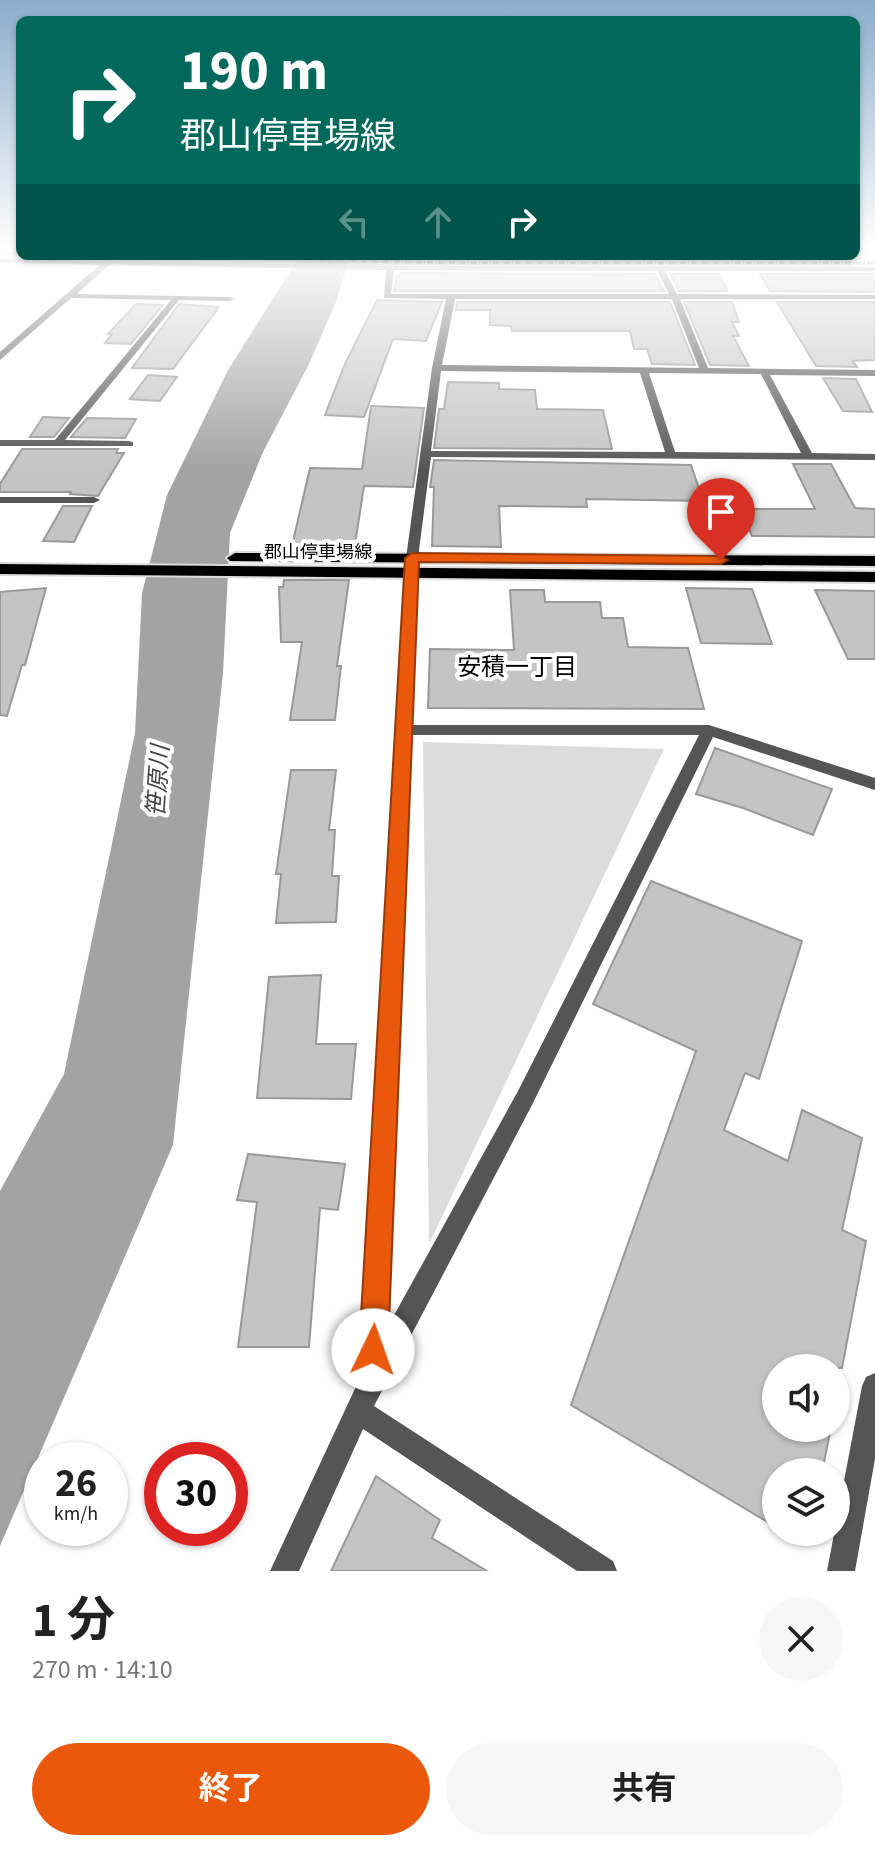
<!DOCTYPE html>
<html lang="ja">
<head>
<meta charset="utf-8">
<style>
  :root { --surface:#fff; --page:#f6f6f6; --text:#222; --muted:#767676; --accent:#ea580c }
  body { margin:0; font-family:"Source Sans 3","Noto Sans JP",sans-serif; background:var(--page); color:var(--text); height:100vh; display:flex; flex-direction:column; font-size:30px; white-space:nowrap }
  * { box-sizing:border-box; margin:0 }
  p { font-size:26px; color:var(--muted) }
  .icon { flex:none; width:44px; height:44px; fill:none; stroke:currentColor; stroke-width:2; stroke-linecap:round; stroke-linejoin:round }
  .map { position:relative; height:1571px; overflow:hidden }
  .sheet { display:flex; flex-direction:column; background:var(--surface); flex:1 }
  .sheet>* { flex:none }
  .hud { position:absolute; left:16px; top:16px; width:844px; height:244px; border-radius:12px; box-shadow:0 2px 6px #0004; background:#00695c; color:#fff; overflow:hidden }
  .controls { position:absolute; left:762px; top:1354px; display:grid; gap:16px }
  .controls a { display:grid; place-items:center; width:88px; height:88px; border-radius:50%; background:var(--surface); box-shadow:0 2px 6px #0004; font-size:40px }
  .speed { position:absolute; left:24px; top:1442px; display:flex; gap:16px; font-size:40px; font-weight:700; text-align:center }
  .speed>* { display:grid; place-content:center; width:104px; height:104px; border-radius:50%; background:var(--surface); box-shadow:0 2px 6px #0004; line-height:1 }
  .speed small { font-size:20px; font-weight:400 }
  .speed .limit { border:12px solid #d22; background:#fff; color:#111 }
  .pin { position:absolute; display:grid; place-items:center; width:68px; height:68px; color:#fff; margin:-82px -34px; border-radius:50% 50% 50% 0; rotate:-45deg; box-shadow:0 0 8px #0007 }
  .pin .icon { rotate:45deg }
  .me { position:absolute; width:88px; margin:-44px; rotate:3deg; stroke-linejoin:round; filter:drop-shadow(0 0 6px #0008) }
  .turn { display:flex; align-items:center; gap:28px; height:168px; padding:0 32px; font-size:36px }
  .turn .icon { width:104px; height:104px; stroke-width:2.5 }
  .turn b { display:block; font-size:56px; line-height:68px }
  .lanes { display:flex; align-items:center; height:76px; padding:0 32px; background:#0003; justify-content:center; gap:40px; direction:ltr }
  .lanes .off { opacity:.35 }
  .round { display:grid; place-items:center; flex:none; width:84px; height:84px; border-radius:42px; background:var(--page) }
  .summary { display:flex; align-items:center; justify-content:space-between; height:136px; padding:0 32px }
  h1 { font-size:48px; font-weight:700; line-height:60px }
  .primary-button { display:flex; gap:16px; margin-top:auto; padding:16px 32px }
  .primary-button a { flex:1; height:92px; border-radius:48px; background:var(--accent); color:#fff; font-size:32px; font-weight:700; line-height:92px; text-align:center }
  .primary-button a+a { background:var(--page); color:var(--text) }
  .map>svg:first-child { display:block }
</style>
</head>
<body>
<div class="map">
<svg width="875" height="1571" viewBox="0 0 875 1571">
  <rect width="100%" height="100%" fill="#fff"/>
  <path fill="#dcdcdc" d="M423 742 664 749 429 1244Z"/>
  <path fill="#a3a3a3" d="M300 256H350L336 302 309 364 263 452 230 533 223 673 173 1145 0 1546V1191L64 1074 135 733 142 593 167 495 228 370Z"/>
  <g fill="#c4c4c4" stroke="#999" stroke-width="2">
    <path d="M402 273 655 274 664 291H394L398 275Z"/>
    <path d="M670 274H720L727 291H679Z"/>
    <path d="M760 274H875V292L770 291Z"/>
    <path d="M377 300 442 302 426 341 393 339 364 417 325 415 345 364Z"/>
    <path d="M457 302H670L695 365 652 364 647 349H634L630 331H512L511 326 490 325V310H456Z"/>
    <path d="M684 302H732L739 322H732L739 336H733L749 366 710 365Z"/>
    <path d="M777 302H875V360L853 361 857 367 816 366Z"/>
    <path d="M136 304 163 305 131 344 105 343 112 334H108Z"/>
    <path d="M179 304 219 307 173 369 132 368Z"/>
    <path d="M148 375 177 377 160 401 130 399Z"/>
    <path d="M823 378 856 379 872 412 843 411Z"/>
    <path d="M448 382 499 383V389L535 390 537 409 603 410 612 449 434 448 439 409H444Z"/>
    <path d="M371 406 424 408 413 487 364 486 354 551 291 550 310 468 362 469Z"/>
    <path d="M43 417 69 418 54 437H30Z"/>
    <path d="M87 418 136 419 125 438 71 437Z"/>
    <path d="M22 449H118L116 453H124L98 496 70 494 71 492H0V484Z"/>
    <path d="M434 460 691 465 703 501 586 499 587 507 499 506 501 547 432 546 434 487H430Z"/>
    <path d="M793 464H831L855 508 875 509V537L752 536 741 509H815Z"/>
    <path d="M63 506H92L74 542 43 541Z"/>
    <path d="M284 580H349L337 666H341L335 720H290L302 642H281L279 587H283Z"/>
    <path d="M46 588 25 665H22L7 716 0 715V592Z"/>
    <path d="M686 588 752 589 772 644 701 643Z"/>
    <path d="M510 590H544L545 602H600L602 618H623L628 647 688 648 704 709 428 708 430 649 514 650Z"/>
    <path d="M815 590 875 591V659H848Z"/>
    <path d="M715 748 832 789 813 835 743 808 696 794Z"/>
    <path d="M291 770H336L329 830H335L332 876H339L336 922 276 923 281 874H276Z"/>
    <path d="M651 881 802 941 759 1079 745 1073 724 1130 788 1161 802 1110 862 1138 842 1230 866 1241 842 1368H776V1428H831L822 1472H776V1527L571 1405 696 1051 593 1004Z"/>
    <path d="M321 975 316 1044H356L351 1099 257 1098 269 977Z"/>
    <path d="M248 1154 345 1164 338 1210 320 1208 309 1347H238L257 1202 237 1200Z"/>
    <path d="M376 1476 440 1520 432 1538 487 1571H331Z"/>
  </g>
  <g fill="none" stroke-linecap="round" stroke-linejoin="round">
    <defs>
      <g id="primary">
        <path d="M235 553 875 556V566L230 561 227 558Z"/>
        <path d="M0 564 875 572V582L0 574Z"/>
      </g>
    </defs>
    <use href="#primary" stroke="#dbdbdb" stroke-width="4"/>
    <g fill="#555" fill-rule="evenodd">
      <path d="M104 261 390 266 875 267V271H665L677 294 875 295V299H680L708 368 875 370V376L770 375 812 453 875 454V460L431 457 418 558 411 725H709L875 778V790L713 737 532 1105 374 1406 613 1561 617 1571H577L363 1429 299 1571H270L359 1380 406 558 432 368 446 299 384 298 386 270 109 265 77 294 230 297 234 299 230 301 179 300 65 440 129 441 133 442V446H0V440H55L171 300 71 298 0 360V352ZM394 270 657 271 669 294H391ZM455 299H672L699 368 442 365ZM441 371 640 373 665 452 431 451ZM649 373 761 374 801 453 675 452ZM411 735H699L518 1091 387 1328Z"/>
      <path d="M0 497H94L100 500 94 503H0Z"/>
      <path d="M875 1373V1459L855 1571H827L862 1386 866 1377Z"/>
    </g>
    <path fill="#222" fill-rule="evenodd" d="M0 258 107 261 111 263 107 265 0 262Z"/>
    <use href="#primary" fill="#000" fill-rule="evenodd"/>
    <g stroke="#000" stroke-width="3" stroke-dasharray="6 2 1 2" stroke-linecap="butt">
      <path d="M0 253 20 254"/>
      <path d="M119 256 464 263H875"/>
    </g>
  </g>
  <linearGradient id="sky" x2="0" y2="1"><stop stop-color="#8cadcc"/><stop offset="0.53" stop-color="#fff"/><stop offset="1" stop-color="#fff" stop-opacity="0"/></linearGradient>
  <rect width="875" height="470" fill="url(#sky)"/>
  <path fill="#ea580c" stroke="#983908" stroke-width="2" d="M412 553 721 556 728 560 721 564 419 562 388 1350 383 1360 373 1364 363 1360 359 1350 405 558Z"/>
  <g text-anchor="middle" stroke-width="8" stroke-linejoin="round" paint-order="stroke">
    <g font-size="18" fill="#000" stroke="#fff">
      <text x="318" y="558">郡山停車場線</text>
    </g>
    <g font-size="24" fill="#000" stroke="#fff">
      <text x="517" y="675">安積一丁目</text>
    </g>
    <g font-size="24" font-style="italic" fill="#444" stroke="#fff">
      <text transform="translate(158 781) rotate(-86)" y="8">笹原川</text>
    </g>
  </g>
</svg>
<div class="controls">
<a><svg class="icon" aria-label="sound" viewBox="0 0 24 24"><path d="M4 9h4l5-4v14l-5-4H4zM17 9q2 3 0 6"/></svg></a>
<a><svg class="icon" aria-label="layers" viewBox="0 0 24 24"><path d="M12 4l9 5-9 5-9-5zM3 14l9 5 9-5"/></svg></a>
</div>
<div class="speed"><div>26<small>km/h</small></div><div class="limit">30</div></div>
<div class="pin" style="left:721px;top:560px;background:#d93025"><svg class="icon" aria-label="arrive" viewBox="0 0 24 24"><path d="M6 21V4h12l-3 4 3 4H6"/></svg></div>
<svg class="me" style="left:373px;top:1350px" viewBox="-20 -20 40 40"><circle r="19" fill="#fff"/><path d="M0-13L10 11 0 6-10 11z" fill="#ea580c"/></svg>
<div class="hud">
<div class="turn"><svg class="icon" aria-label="right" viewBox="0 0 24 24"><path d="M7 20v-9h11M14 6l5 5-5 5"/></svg><div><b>190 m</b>郡山停車場線</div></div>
<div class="lanes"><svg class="icon off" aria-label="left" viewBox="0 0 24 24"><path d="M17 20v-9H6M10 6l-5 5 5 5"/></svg><svg class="icon off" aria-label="ahead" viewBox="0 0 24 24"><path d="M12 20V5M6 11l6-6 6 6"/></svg><svg class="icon" aria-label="right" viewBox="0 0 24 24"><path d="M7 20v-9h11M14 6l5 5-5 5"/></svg></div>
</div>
</div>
<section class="sheet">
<div class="summary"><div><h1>1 分</h1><p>270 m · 14:10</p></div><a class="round"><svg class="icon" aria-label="close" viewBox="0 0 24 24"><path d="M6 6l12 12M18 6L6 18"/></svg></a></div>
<div class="primary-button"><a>終了</a><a>共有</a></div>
</section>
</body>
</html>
